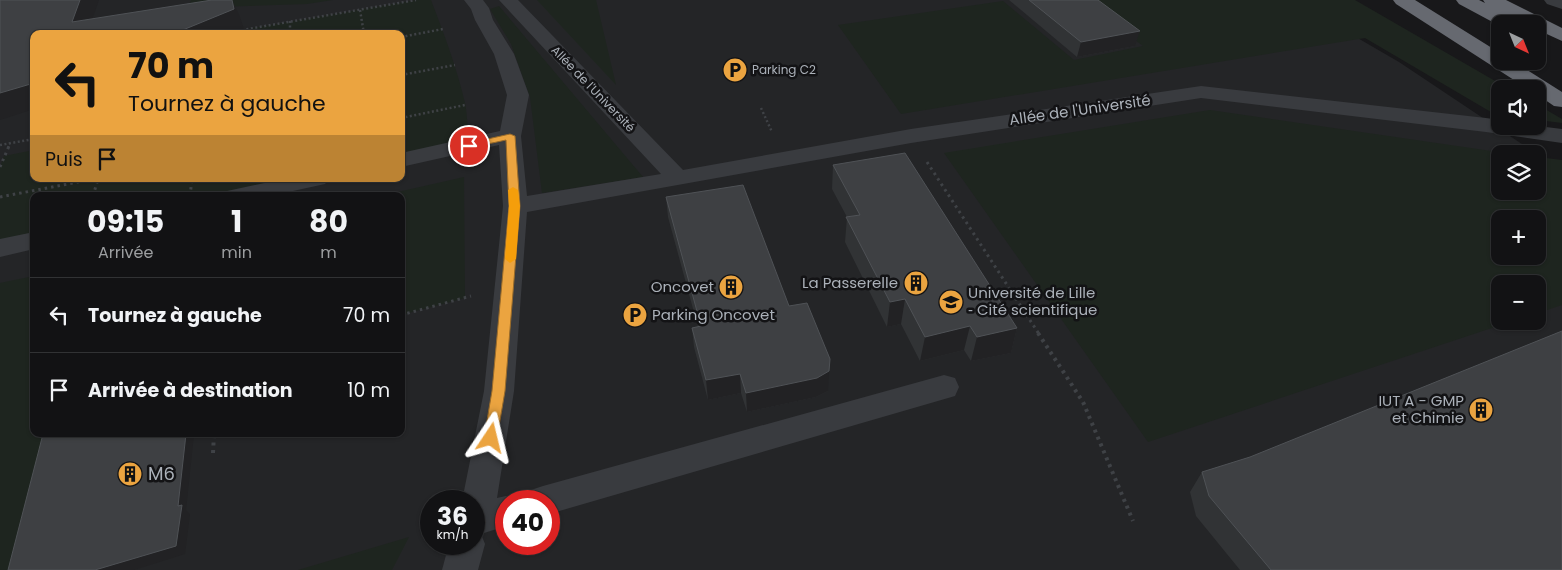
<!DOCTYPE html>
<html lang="fr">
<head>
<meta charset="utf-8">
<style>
  :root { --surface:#121214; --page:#1f2022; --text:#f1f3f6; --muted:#9c9ea0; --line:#313234 }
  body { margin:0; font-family:Poppins,sans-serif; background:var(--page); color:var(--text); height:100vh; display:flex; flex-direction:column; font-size:19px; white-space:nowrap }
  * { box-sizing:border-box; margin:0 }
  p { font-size:16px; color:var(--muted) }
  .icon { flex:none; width:28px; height:28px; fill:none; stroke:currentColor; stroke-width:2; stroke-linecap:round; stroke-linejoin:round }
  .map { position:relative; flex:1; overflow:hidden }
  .panel { position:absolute; left:30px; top:192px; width:375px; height:245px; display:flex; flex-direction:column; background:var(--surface); border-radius:10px; box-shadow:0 1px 4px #0004,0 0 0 1px var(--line) }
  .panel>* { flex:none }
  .banner { position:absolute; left:30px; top:30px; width:375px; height:152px; border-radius:10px; box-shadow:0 1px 4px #0004,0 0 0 1px var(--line); background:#eba440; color:#111; overflow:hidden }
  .needle { width:32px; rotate:137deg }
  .tools { position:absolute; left:1491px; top:15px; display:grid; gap:10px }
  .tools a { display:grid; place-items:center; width:55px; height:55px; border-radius:10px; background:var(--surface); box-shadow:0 1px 4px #0004,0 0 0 1px var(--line); font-size:25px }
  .speed { position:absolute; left:420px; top:490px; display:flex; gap:10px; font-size:25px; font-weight:700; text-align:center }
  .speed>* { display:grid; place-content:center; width:65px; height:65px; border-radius:50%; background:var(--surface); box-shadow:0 1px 4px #0004,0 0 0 1px var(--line); line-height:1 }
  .speed small { font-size:12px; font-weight:400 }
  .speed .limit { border:8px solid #d22; background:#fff; color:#111 }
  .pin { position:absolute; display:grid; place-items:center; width:42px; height:42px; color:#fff; margin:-21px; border:2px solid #fff; border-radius:50%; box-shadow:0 1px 5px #0007 }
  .me { position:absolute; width:55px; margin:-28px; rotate:10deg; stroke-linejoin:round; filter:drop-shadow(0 0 4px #0008) }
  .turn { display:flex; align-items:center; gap:18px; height:105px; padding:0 15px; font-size:22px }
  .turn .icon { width:65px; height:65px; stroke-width:2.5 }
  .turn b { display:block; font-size:35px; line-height:42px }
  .then { display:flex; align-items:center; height:48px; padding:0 15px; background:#0003; gap:10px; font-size:19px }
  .eta { display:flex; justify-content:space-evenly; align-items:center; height:85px; text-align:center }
  .eta b { font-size:30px; font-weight:700; line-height:35px }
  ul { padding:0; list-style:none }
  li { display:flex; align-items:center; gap:15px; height:75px; padding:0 15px; border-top:1px solid var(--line) }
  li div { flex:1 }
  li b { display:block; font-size:19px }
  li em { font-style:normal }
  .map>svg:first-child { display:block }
</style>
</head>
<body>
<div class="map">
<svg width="1562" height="570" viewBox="0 0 1562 570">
  <rect width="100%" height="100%" fill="#18181a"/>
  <path fill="#242527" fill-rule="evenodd" d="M0 0H1292L1399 62 1537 154H1500V191H1538V154L1562 169V570H0ZM34 34H401V179H34ZM34 196H401V434H34ZM1500 219H1538V256H1500ZM1500 284H1538V321H1500ZM431 501H474V544H431ZM506 501H549V544H506Z"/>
  <g fill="#1e251f" fill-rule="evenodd">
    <path d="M191 0H333L307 4 188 8Z"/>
    <path d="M416 0H431C444 34 457 68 465 103 468 117 467 132 469 146L401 160V34H217Z"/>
    <path d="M537 0H596L616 85Z"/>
    <path d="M1082 0H1355L1509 89H1500V115H1496L1365 38 901 114 838 25 1003 1 1074 60 1143 46Z"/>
    <path d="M499 6 643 177 542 193 530 97 511 44 490 9Z"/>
    <path d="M1538 105 1562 119V123L1538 120Z"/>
    <path d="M1210 110 1512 154H1500V191H1538V157L1562 160V305L1538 313V284H1500V321H1513L1148 442 944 153ZM1500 219H1538V256H1500Z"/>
    <path d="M34 150V179H317L236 196H34V240L0 248V167L4 156Z"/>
    <path d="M464 177 465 298 401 315V196H380Z"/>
    <path d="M34 276V434H54L21 570H0V283Z"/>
    <path d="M409 537 392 570H298Z"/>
  </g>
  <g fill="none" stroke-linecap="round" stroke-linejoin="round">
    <g stroke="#3f4246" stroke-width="2.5" stroke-dasharray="2 2.5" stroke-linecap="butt">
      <path d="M360 10 364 34"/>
      <path d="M290 21V34"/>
      <path d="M242 30 416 0"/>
      <path d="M401 37 443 29"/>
      <path d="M401 75 455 65"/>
      <path d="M761 108 772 132"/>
      <path d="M401 118 465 105"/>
      <path d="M0 145 34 139"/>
      <path d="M8 148 10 143"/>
    </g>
    <g stroke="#3f4246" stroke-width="3" stroke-dasharray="2.5 4" stroke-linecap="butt">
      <path d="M927 162 1039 334"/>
      <path d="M0 167 9 146"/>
      <path d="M93 196 98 179"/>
      <path d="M190 196 192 179"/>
      <path d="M0 197 94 179"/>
      <path d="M401 315 471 296"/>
    </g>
    <g stroke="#3f4246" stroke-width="4" stroke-dasharray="3 4.5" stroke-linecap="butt">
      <path d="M1038 333 1083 402 1133 521"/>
      <path d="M213 453 214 434"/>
    </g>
    <g fill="#393b3f" fill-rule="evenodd">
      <path d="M464 0H483L489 8 493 20 514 54 529 95 521 136 527 196 661 174 499 0H518L683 170 911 129 1201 86 1486 118 1500 120V126H1538L1562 129V143L1486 132 1201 98 911 143 527 212 514 391 497 498 506 496 519 501H506V526L481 534 485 544 478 570H442L449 544H474V501H462L484 391 503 206 499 145 401 167V153L500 131 507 95 494 54 475 20 471 9Z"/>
      <path d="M1544 0H1562V9L1547 4Z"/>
      <path d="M283 179H329L325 184 270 196H224L227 191Z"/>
      <path d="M34 232V249L0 257V239Z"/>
      <path d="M944 375 955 378 959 387 955 396 549 514V501H526L531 490 543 486Z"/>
    </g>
    <g fill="#666970" fill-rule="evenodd">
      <path d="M1393 0H1415L1500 53V61H1513L1562 92V107L1554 106 1538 95V89H1528L1396 4Z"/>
      <path d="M1456 0H1479L1485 3 1483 0H1506L1562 28V41L1538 30V24H1525L1514 18 1516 22 1515 24H1500V26L1459 4Z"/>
    </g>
  </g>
  <g fill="#313335">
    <path d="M1009 0H1098L1135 46 1077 57Z"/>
    <path d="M833 165 1017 328 1011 353 971 361 964 350 920 361 901 324 887 327 845 242 847 217 832 189Z"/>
    <path d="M666 197 789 306 828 391 816 397 747 412 741 393 708 400 694 347 692 328 698 327 668 217Z"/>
    <path d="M1202 472 1562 570H1240L1196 516 1190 492Z"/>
  </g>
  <g fill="#222224">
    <path d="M80 0H99L87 34 72 22Z"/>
    <path d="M232 0 240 17 244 29 233 34H173Z"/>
    <path d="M1140 31 1135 46 1077 57 1081 42Z"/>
    <path d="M34 83V109L0 120V93Z"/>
    <path d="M905 299 901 324 887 327 890 302Z"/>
    <path d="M970 326 964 350 920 361 925 337Z"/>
    <path d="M1017 328 1011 353 971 361 977 337Z"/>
    <path d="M829 371 828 391 816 397 747 412 746 393Z"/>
    <path d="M740 374 741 393 708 400 706 380Z"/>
    <path d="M186 434H194L186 510 190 514 185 554 134 570H95L178 506Z"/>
  </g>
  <g fill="#3e4043" stroke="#4f5256">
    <path d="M0 0H80L72 22 212 0H232L234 9 173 34H34V83L0 93Z"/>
    <path d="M1029 0H1098L1140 31 1081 42Z"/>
    <path d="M905 153 1017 328 977 337 970 326 925 337 905 299 890 302 846 217 860 215 833 165Z"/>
    <path d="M743 185 789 306 807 303 830 359 829 371 817 378 746 393 740 374 706 380 692 328 701 326 666 197Z"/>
    <path d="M1562 331V570H1271L1209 496 1202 472 1250 457Z"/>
    <path d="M43 434H186L178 506 182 505 176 546 95 570H8Z"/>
  </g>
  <path fill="#eba440" stroke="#996b2a" d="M510 134 515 136 520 206 505 391 497 438 495 442 491 443 486 442 484 438 492 391 509 206 506 140 469 148 464 146 465 144Z"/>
  <path fill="#f59e0b" d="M513 187 518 190 520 206 516 259 510 263 505 259 509 206 508 190Z"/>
  <defs>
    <symbol id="parking-disc" viewBox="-11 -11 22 22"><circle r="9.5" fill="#eba440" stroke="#131315"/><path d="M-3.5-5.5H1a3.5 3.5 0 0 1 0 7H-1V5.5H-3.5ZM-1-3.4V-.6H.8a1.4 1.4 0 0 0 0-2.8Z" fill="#111"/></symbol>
    <symbol id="building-disc" viewBox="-11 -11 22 22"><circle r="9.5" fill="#eba440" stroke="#131315"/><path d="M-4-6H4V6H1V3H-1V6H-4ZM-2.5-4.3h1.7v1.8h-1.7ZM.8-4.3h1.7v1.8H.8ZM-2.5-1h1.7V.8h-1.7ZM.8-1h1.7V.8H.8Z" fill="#111"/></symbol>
    <symbol id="university-disc" viewBox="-11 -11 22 22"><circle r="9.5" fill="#eba440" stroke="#131315"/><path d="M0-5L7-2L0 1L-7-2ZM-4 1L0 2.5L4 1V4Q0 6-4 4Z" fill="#111"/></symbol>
  </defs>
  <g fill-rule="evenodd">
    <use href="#parking-disc" x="721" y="56" width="28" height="28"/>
    <use href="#building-disc" x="902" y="269" width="28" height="28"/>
    <use href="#building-disc" x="717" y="273" width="28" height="28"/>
    <use href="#university-disc" x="937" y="288" width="28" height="28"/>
    <use href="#parking-disc" x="621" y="301" width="28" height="28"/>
    <use href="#building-disc" x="1467" y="396" width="28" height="28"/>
    <use href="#building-disc" x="116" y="460" width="28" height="28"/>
  </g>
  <g text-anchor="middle" stroke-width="5" stroke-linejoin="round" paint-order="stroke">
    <g font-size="12" fill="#abb1b9" stroke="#131315" text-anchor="start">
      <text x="752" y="74">Parking C2</text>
    </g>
    <g font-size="12" fill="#abb1b9" stroke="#131315">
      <text transform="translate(593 89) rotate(46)" y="4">Allée de l'Université</text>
    </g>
    <g font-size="15" fill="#abb1b9" stroke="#131315">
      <text transform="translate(1080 110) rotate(-8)" y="5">Allée de l'Université</text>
    </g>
    <g font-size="15" fill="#abb1b9" stroke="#131315" text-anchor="end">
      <text x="898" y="288">La Passerelle</text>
      <text x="714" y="292">Oncovet</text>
      <text x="968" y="298" text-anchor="start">Université de Lille<tspan x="968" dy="17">‐ Cité scientifique</tspan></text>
      <text x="652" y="320" text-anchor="start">Parking Oncovet</text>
      <text x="1464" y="406">IUT A - GMP<tspan x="1464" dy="17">et Chimie</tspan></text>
    </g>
    <g font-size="18" fill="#abb1b9" stroke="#131315" text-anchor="start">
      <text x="148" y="480">M6</text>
    </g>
  </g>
</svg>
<div class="tools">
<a><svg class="needle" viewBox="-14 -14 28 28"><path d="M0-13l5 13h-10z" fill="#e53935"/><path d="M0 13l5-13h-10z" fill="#9c9ea0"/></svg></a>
<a><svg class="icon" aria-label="sound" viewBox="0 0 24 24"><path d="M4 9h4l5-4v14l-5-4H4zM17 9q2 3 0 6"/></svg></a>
<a><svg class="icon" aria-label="layers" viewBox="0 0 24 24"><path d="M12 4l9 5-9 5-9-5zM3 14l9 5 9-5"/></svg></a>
<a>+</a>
<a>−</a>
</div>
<div class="speed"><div>36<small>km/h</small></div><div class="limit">40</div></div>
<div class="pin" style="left:469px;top:146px;background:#d93025"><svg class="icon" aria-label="arrive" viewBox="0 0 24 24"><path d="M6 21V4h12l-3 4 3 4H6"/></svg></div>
<svg class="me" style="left:491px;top:438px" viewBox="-20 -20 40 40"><path d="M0-17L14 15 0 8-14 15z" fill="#eba440" stroke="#fff" stroke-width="4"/></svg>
<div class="banner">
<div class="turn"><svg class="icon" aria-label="left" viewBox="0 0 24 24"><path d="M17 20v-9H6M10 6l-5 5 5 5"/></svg><div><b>70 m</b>Tournez à gauche</div></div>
<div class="then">Puis<svg class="icon" aria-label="arrive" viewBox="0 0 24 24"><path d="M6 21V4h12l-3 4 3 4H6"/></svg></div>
</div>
<section class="panel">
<div class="eta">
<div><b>09:15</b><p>Arrivée</p></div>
<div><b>1</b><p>min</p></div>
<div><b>80</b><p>m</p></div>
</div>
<ul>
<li><svg class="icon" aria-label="left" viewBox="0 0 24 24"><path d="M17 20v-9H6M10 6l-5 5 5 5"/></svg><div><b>Tournez à gauche</b></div><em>70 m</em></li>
<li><svg class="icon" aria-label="arrive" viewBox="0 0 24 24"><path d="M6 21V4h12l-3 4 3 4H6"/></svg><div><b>Arrivée à destination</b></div><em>10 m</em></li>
</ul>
</section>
</div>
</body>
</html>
